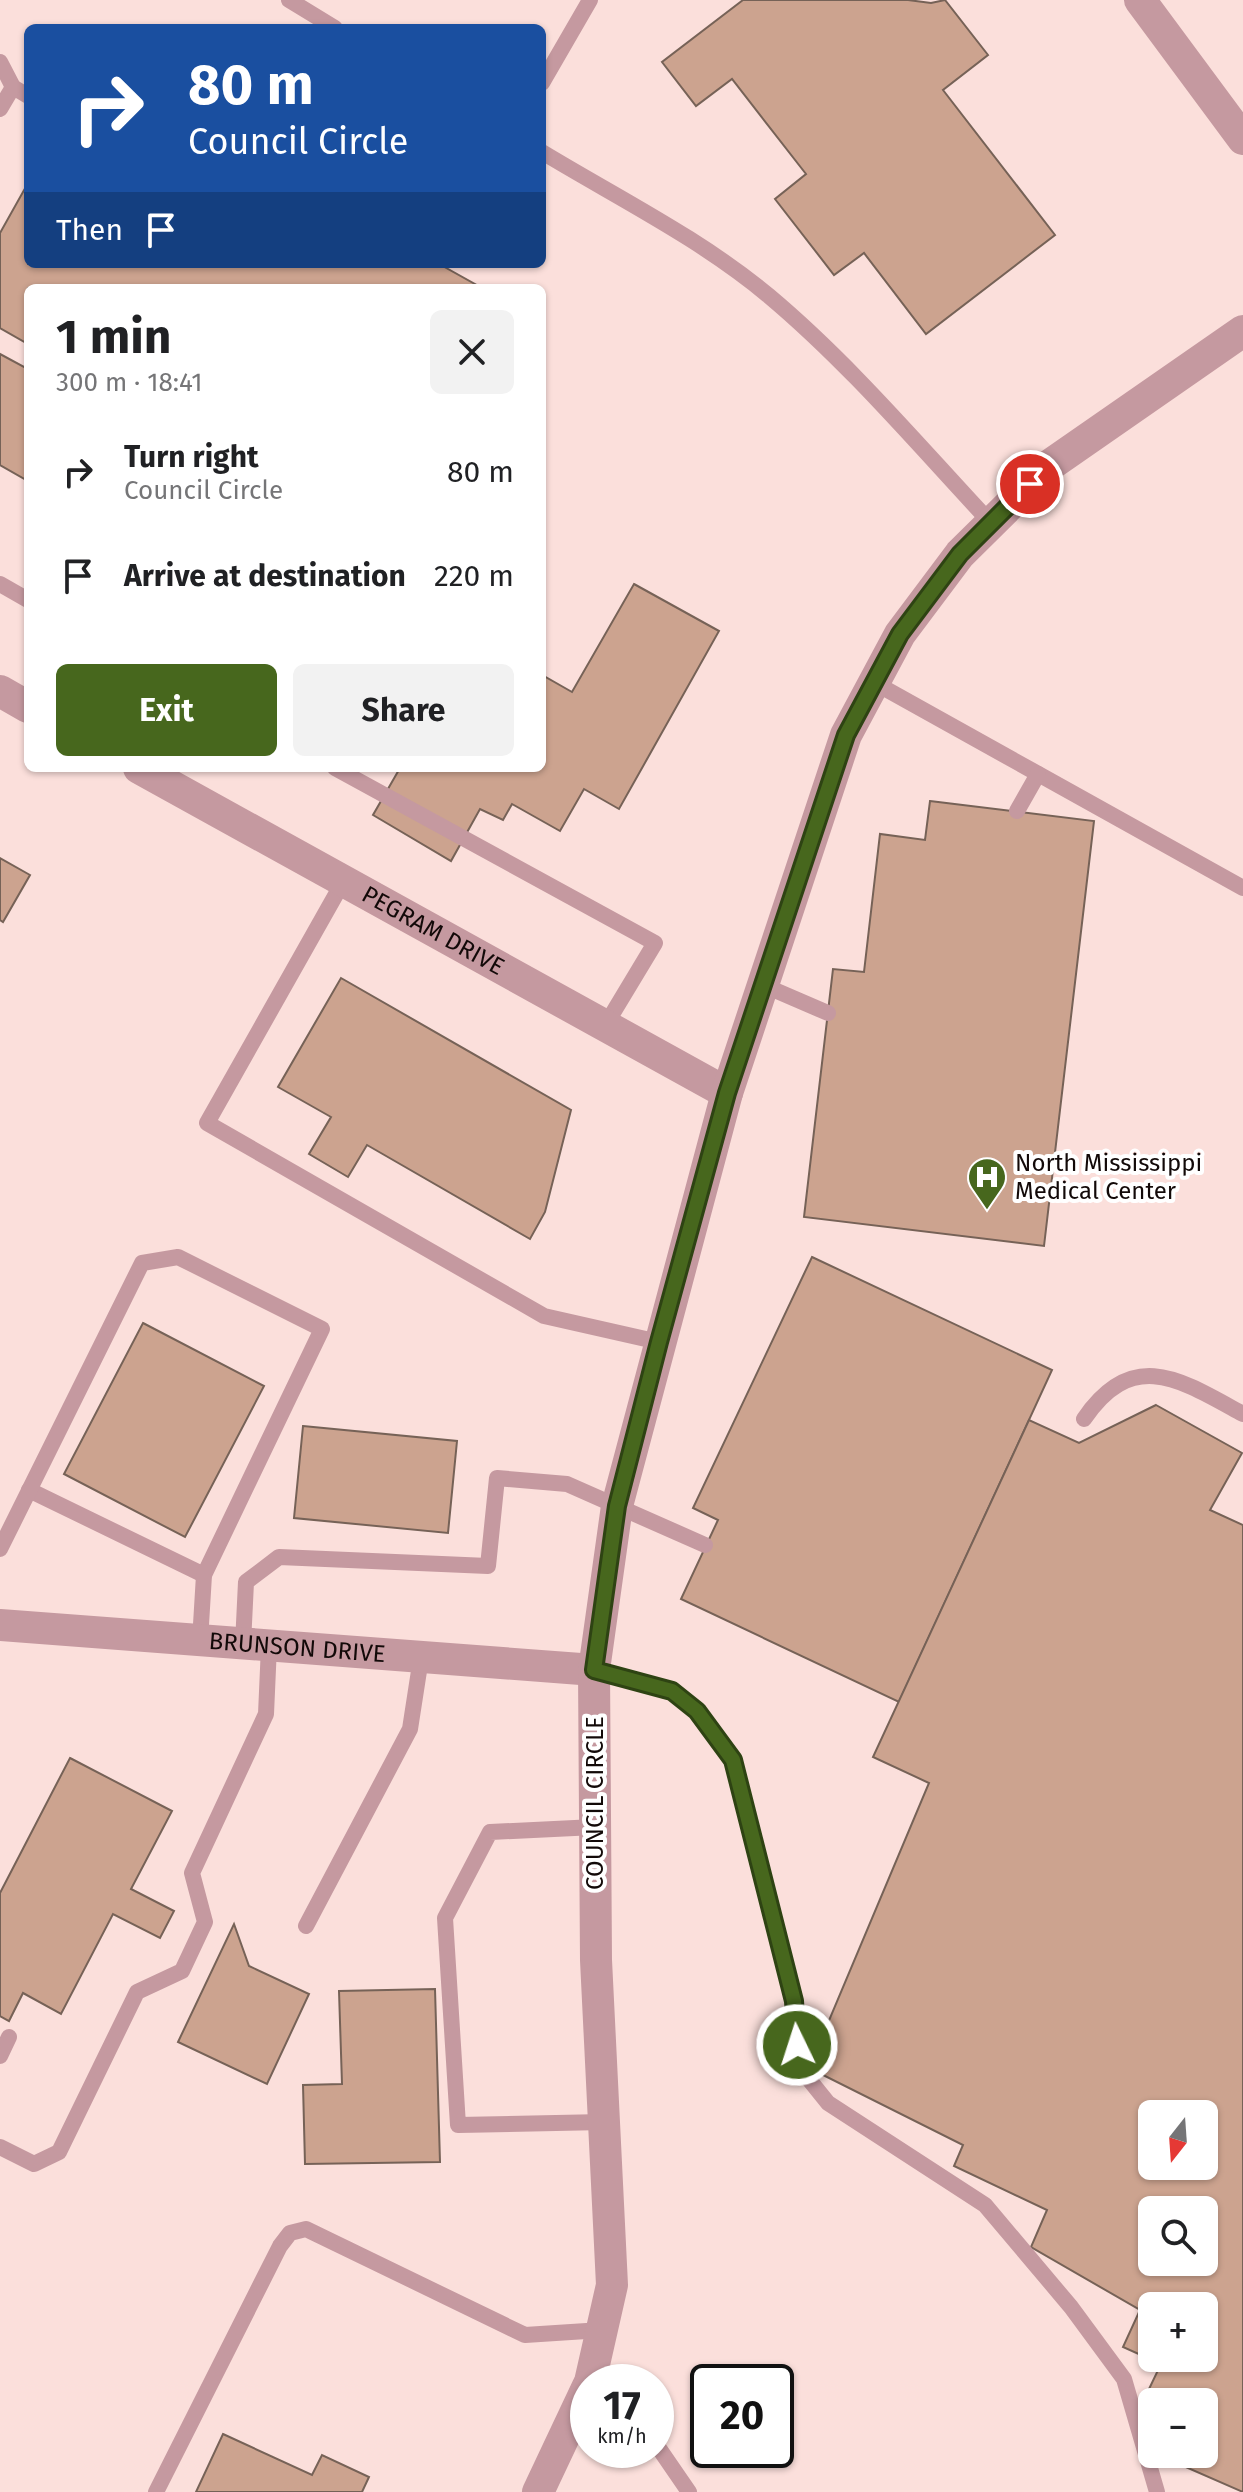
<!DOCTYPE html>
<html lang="en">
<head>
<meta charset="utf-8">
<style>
  :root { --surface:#fff; --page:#f2f2f2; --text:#202124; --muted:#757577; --accent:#47671d }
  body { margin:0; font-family:"Fira Sans",sans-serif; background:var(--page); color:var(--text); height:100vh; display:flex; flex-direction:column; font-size:30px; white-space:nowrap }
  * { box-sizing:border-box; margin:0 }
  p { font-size:26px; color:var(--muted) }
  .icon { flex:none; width:44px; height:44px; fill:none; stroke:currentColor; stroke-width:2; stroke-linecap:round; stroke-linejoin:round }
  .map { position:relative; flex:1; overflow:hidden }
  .side { position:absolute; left:24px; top:284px; width:522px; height:488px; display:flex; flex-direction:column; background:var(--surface); border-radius:12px; box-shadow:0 2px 6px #0004 }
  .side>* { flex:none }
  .top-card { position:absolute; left:24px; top:24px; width:522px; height:244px; border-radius:12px; box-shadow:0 2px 6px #0004; background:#1a4fa0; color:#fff; overflow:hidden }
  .needle { width:52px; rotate:197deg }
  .tools { position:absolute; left:1138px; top:2100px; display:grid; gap:16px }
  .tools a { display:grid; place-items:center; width:80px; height:80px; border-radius:12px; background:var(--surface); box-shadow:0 2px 6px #0004; font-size:40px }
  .speed { position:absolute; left:570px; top:2364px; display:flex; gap:16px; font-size:40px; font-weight:700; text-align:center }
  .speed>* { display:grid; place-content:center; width:104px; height:104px; border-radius:50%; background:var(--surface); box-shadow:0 2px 6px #0004; line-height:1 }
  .speed small { font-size:20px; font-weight:400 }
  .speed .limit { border:4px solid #111; border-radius:12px; background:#fff; color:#111 }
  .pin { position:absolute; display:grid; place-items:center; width:68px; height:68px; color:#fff; margin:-34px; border:4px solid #fff; border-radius:50%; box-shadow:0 2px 8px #0007 }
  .me { position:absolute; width:88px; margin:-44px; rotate:356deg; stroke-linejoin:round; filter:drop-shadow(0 0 6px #0008) }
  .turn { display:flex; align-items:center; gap:28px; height:168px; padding:0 32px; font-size:36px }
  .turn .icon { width:104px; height:104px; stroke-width:2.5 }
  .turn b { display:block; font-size:56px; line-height:68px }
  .then { display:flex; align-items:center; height:76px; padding:0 32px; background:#0003; gap:16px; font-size:30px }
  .round { display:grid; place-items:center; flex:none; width:84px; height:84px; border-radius:12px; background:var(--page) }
  .headline { display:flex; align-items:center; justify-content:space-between; height:136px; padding:0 32px }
  h1 { font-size:48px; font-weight:700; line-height:60px }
  .cta { display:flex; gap:16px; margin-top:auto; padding:16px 32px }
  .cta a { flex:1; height:92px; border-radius:12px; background:var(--accent); color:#fff; font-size:32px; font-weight:700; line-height:92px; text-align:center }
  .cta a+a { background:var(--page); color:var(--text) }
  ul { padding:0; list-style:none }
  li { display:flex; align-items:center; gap:24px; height:104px; padding:0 32px }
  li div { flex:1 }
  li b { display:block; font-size:30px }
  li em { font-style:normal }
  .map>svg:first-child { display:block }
</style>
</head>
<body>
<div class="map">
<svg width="1243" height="2492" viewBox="0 0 1243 2492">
  <rect width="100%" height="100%" fill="#fbdfdb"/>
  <g fill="#cca38f" stroke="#766257" stroke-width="2" fill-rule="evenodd">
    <path d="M743 0H908L931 3 945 0 988 55 943 90 1055 235 926 334 864 253 834 275 775 199 806 174 732 79 696 106 662 62Z"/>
    <path d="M28 183V264H439L482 288H28V344L0 328V233Z"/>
    <path d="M0 354 28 369V481L0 465Z"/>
    <path d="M634 584 719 631 619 809 584 789 560 831 512 804 503 820 480 809 451 861 373 815 400 768H542V675L572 692Z"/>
    <path d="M930 801 1094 821 1044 1246 804 1217 833 969 864 972 880 834 925 840Z"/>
    <path d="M0 858 30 875 3 922 0 920Z"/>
    <path d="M341 978 571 1110 545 1212 530 1239 367 1145 348 1177 309 1154 331 1117 278 1087Z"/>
    <path d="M812 1257 1052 1370 899 1702 681 1599 718 1520 693 1508Z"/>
    <path d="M143 1323 264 1386 185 1537 64 1474Z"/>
    <path d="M1156 1405 1242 1453 1210 1510 1243 1525V2492L1156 2454H1204V2402H1176L1149 2389 1161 2364 1123 2347 1140 2310 1031 2247 1047 2210 954 2166 963 2145 809 2068 929 1783 873 1757 1029 1420 1079 1443ZM1152 2114H1204V2166H1152ZM1152 2210H1204V2262H1152ZM1152 2306H1204V2358H1152Z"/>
    <path d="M303 1426 457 1441 448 1533 294 1518Z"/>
    <path d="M70 1758 172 1811 131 1889 174 1911 160 1938 113 1914 61 2014 23 1993 9 2021 0 2016V1893Z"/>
    <path d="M234 1924 249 1966 309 1994 267 2084 178 2042Z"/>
    <path d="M435 1989 440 2162 305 2164 303 2085 342 2084 339 1991Z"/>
    <path d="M223 2434 312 2475 322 2455 369 2477 362 2492H196Z"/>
  </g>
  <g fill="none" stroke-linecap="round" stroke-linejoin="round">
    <g stroke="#c599a0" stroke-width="16">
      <path d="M289 0 335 28"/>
      <path d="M0 62 13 87 28 96"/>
      <path d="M542 83 590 0"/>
      <path d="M0 109 13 87"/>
      <path d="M542 152C618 198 701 239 769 296 850 364 919 446 991 523"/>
      <path d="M0 584 28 600"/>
      <path d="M875 683 1243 888"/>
      <path d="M335 768 655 943 605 1026"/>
      <path d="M1017 811 1038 774"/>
      <path d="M343 882 207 1123 544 1316 659 1342"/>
      <path d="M763 985 828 1013"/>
      <path d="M1084 1419C1133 1347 1181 1380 1243 1414"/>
      <path d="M29 1490 204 1575"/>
      <path d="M0 1549 142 1263 178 1257 322 1329 204 1575 200 1641"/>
      <path d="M243 1644 246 1582 279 1557 488 1566 497 1478 567 1484 705 1545"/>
      <path d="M594 1670 672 1691 697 1711 733 1760 794 2001 799 2067 828 2103 985 2205 1071 2307 1124 2379 1157 2492"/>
      <path d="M595 1827 490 1832 445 1918 458 2125 604 2122"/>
      <path d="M306 1926 410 1729 421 1658"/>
      <path d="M0 2056 9 2037"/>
      <path d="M0 2147 34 2164 59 2152 137 1992 182 1971 205 1922 192 1873 266 1714 269 1646"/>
      <path d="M656 2444 689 2492"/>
      <path d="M156 2492 280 2246 290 2233 306 2229 525 2335 602 2330"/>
    </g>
    <g stroke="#c599a0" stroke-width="32">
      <path d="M1140 0 1243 139"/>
      <path d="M0 691 28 707"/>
      <path id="s1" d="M139 768 727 1093"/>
      <path id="s2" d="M0 1625 594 1670"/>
      <path d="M590 2382 612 2285 596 1960 594 1670 617 1506 727 1093 846 735 900 634 960 554 1050 465 1243 331"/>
      <path d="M538 2492 588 2386"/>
    </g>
  </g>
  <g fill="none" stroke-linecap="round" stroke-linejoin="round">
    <defs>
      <path id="route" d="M797 2045 794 2001 733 1760 697 1711 672 1691 594 1670 617 1506 659 1342 727 1093 846 735 900 634 960 554 1030 484"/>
    </defs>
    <use href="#route" stroke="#2e4313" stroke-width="20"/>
    <use href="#route" stroke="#47671d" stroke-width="14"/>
  </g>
  <defs>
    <symbol id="hospital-pin" viewBox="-11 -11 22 30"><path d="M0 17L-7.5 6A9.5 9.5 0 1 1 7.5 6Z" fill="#47671d" stroke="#fff"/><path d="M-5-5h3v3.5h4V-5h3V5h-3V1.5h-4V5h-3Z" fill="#fff"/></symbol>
  </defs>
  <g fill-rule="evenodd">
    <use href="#hospital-pin" x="965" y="1155" width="44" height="60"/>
  </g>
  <g text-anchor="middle" stroke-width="8" stroke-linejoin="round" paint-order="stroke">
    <g font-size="24" fill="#120908" stroke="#fff">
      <text dy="8" stroke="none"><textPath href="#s1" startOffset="336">PEGRAM DRIVE</textPath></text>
      <text dy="8" stroke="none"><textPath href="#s2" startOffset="298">BRUNSON DRIVE</textPath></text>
      <text transform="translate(595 1803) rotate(-90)" y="8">COUNCIL CIRCLE</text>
    </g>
    <g font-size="24" fill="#120908" stroke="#fff" text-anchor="start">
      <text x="1015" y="1171">North Mississippi<tspan x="1015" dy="28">Medical Center</tspan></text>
    </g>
  </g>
</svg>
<div class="tools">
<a><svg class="needle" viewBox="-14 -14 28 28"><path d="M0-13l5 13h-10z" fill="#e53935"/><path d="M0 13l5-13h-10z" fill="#757577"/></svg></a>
<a><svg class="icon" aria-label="search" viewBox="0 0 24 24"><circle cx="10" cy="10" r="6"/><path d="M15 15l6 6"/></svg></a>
<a>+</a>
<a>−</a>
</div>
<div class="speed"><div>17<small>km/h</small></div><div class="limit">20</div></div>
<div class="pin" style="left:1030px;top:484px;background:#d93025"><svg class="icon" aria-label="arrive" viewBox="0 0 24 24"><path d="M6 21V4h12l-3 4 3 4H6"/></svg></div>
<svg class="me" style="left:797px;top:2045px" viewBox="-20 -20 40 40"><circle r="17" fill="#47671d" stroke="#fff" stroke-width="3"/><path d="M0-11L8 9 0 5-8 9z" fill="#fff"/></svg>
<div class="top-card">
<div class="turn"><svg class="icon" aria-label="right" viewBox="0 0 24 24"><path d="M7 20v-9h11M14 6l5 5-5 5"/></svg><div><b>80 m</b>Council Circle</div></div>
<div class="then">Then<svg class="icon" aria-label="arrive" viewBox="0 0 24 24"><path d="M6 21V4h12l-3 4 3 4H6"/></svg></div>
</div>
<section class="side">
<div class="headline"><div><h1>1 min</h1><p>300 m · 18:41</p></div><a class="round"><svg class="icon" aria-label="close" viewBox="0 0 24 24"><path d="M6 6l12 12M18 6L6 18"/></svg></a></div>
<ul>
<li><svg class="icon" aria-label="right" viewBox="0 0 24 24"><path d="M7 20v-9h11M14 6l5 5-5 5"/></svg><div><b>Turn right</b><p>Council Circle</p></div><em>80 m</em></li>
<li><svg class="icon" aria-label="arrive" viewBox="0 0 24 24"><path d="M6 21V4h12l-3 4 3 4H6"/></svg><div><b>Arrive at destination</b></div><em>220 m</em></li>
</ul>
<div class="cta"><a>Exit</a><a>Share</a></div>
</section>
</div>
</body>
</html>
